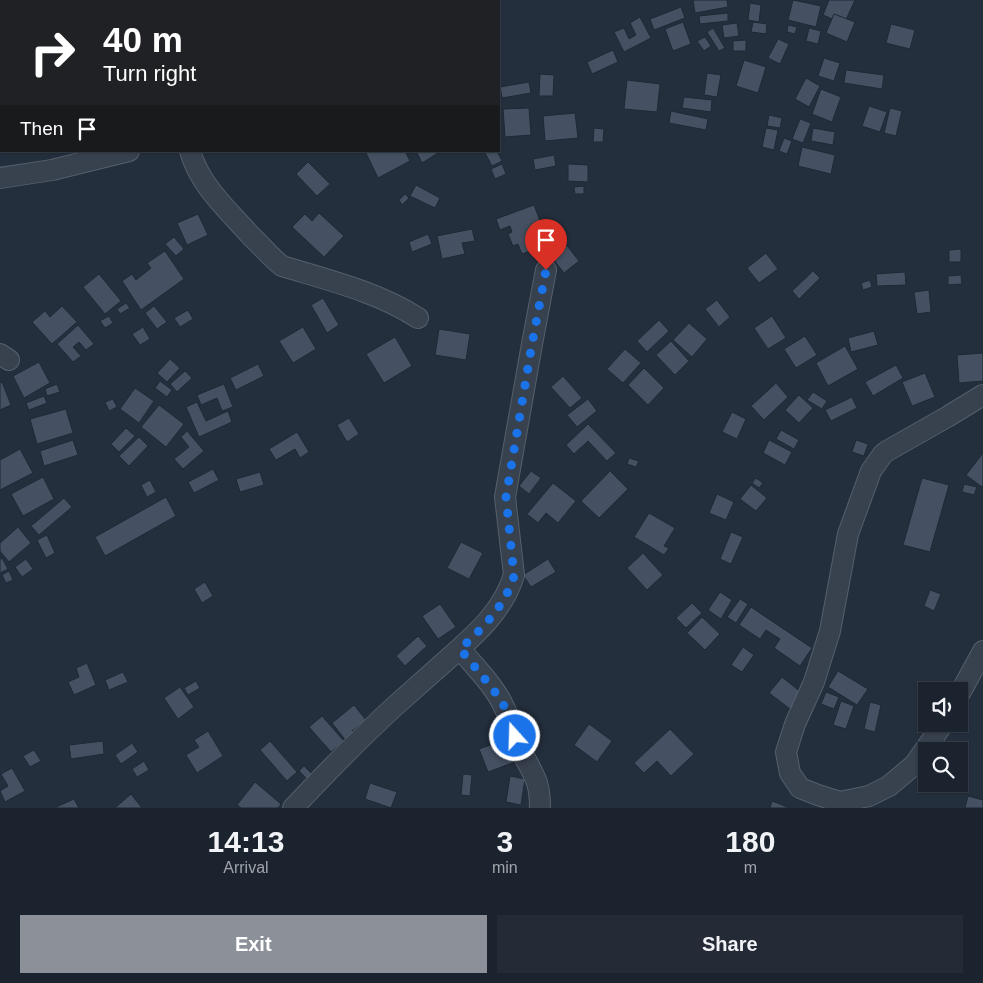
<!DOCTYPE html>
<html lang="en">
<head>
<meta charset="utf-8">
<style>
  :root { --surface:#1b232e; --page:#242b36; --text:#f1f3f6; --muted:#a0a4aa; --line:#39404a; --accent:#8c9099 }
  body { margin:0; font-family:Helvetica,sans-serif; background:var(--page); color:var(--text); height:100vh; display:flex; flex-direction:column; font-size:19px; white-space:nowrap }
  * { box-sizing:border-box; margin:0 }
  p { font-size:16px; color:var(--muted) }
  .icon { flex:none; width:28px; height:28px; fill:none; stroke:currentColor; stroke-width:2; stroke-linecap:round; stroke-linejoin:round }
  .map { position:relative; height:808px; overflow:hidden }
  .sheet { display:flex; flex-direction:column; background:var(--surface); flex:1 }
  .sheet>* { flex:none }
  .guide { position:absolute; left:0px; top:0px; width:500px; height:152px; box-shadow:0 1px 4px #0004,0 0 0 1px var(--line); background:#202124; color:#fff; overflow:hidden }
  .buttons { position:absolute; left:918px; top:682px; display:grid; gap:10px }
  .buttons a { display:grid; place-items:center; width:50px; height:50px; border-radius:0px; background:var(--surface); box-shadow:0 1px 4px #0004,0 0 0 1px var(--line); font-size:25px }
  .pin { position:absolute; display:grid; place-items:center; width:42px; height:42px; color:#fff; margin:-51px -21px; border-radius:50% 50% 50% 0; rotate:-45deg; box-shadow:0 0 5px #0007 }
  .pin .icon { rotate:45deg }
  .me { position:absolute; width:55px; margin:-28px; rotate:340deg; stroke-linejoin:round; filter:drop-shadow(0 0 4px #0008) }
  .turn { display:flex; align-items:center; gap:18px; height:105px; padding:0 20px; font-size:22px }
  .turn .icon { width:65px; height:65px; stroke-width:2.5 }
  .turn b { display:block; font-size:35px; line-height:42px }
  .then { display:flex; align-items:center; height:48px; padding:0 20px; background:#0003; gap:10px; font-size:19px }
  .eta { display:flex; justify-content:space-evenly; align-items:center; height:85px; text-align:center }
  .eta b { font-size:30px; font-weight:700; line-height:35px }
  .cta { display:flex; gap:10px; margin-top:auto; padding:10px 20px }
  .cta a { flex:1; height:58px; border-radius:0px; background:var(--accent); color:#fff; font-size:20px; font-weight:700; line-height:58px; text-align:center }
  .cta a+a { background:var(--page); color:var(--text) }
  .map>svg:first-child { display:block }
</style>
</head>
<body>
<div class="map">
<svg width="983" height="808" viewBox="0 0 983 808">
  <rect width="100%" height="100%" fill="#242f3e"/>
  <g fill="#455162" stroke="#1f2835">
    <path d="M277 0H300L301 1H276Z"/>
    <path d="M693 0H727L728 7 695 13Z"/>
    <path d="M793 0 821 6 816 27 788 20Z"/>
    <path d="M829 0H855L844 24 823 15Z"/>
    <path d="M750 3 761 5 759 22 748 20Z"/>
    <path d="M681 7 685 18 654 30 650 19Z"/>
    <path d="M728 13V21L700 24 699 16Z"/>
    <path d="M834 14 855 22 847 42 826 33Z"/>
    <path d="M640 17 651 38 624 52 614 32 624 28 629 39 636 35 630 23Z"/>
    <path d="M683 22 691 44 673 51 665 29Z"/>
    <path d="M753 22 767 24 766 34 751 32Z"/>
    <path d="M737 23 739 36 724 38 722 25Z"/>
    <path d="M891 24 915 30 910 49 886 43Z"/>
    <path d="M788 25 797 27 795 34 787 32Z"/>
    <path d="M713 28 725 48 719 51 707 32Z"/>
    <path d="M809 28 821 31 818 44 806 41Z"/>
    <path d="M705 37 711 46 704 51 697 41Z"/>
    <path d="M778 39 789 44 780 64 768 58Z"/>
    <path d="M746 40V51H733V41Z"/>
    <path d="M613 50 618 62 592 74 587 62Z"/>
    <path d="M824 58 840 63 834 81 818 76Z"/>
    <path d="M744 60 766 67 758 93 736 86Z"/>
    <path d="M846 70 884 75 882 89 844 83Z"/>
    <path d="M707 73 721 75 717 97 704 95Z"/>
    <path d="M540 74 554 75 553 96H539Z"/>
    <path d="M806 78 820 86 809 107 795 99Z"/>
    <path d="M627 80 660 84 657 112 624 109Z"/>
    <path d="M529 82 531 93 502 98 500 87Z"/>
    <path d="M821 89 841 97 832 122 812 114Z"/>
    <path d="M684 97 712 100 711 112 682 108Z"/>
    <path d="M869 106 887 112 880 132 862 126Z"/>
    <path d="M529 108 531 135 505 137 503 109Z"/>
    <path d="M890 108 902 111 896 136 884 133Z"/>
    <path d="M671 111 708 119 706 130 669 123Z"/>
    <path d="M575 113 578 138 545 141 543 116Z"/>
    <path d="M769 115 782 118 780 128 767 126Z"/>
    <path d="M800 119 811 123 803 143 792 139Z"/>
    <path d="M594 128 604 129 603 142H593Z"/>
    <path d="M766 128 778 130 774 150 762 147Z"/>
    <path d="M813 128 835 132 833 145 811 141Z"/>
    <path d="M784 138 792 141 787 154 779 151Z"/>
    <path d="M802 147 835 155 831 174 798 166Z"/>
    <path d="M369 151H405L410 161 378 178 366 153Z"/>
    <path d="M416 151H441L422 163Z"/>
    <path d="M484 151H497L502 161 492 166Z"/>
    <path d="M554 155 556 166 535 170 533 159Z"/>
    <path d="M308 162 330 184 317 196 296 174Z"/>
    <path d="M502 164 506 174 495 179 491 169Z"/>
    <path d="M568 164 588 165V182L568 181Z"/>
    <path d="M416 185 440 198 435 208 410 196Z"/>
    <path d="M584 186V194H575L574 187Z"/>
    <path d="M405 194 409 198 402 205 399 200Z"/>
    <path d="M534 205 549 244 522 254 518 244 513 246 508 234 512 232 510 226 500 230 496 219Z"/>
    <path d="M319 213 344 236 324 257 292 227 305 214 312 221Z"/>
    <path d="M198 214 208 235 187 245 177 223Z"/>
    <path d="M472 229 475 241 462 243 465 254 442 259 437 236Z"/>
    <path d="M428 234 432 244 412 252 409 242Z"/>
    <path d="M174 237 184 249 176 256 165 244Z"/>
    <path d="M561 238 579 261 564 273 546 250Z"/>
    <path d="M961 249V262H949V250Z"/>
    <path d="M165 251 184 279 141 310 122 281 132 274 136 280 151 268 147 263Z"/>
    <path d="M766 253 778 269 759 283 747 268Z"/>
    <path d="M813 271 820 278 799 299 792 291Z"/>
    <path d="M905 272 906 285 877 286 876 274Z"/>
    <path d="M99 274 121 301 105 314 83 287Z"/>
    <path d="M961 275 962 284 948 285V276Z"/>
    <path d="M870 280 872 287 863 290 861 283Z"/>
    <path d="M929 290 931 312 917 314 914 292Z"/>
    <path d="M323 298 339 325 327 333 311 305Z"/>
    <path d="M717 300 730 317 719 327 705 309Z"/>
    <path d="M126 303 130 308 120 314 117 309Z"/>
    <path d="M62 306 77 322 52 344 32 322 45 311 50 317Z"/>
    <path d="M154 306 167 322 157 329 145 313Z"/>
    <path d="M188 310 193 319 180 327 174 318Z"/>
    <path d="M109 316 113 323 105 328 100 321Z"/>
    <path d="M772 316 786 338 768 349 754 328Z"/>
    <path d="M659 320 669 331 647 352 637 341Z"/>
    <path d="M689 323 707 339 692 357 673 340Z"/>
    <path d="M78 325 94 344 86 350 79 342 73 347 81 356 73 362 57 344Z"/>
    <path d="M143 327 150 339 140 345 132 334Z"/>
    <path d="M303 327 316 349 293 363 279 341Z"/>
    <path d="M439 329 470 334 466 360 435 355Z"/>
    <path d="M874 331 878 345 851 352 848 338Z"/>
    <path d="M805 336 817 355 796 368 784 349Z"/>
    <path d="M395 337 412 366 384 383 366 354Z"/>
    <path d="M671 341 689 361 675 375 656 355Z"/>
    <path d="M845 346 858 369 828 386 816 363Z"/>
    <path d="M625 349 641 363 623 383 607 369Z"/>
    <path d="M983 353V381L959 383 957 355Z"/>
    <path d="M170 359 180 368 167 382 157 373Z"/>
    <path d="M39 362 50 383 24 398 13 376Z"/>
    <path d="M258 364 264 376 236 390 230 378Z"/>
    <path d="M896 365 903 378 873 396 865 382Z"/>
    <path d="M644 368 664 388 648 405 628 385Z"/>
    <path d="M185 371 192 378 177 392 170 384Z"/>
    <path d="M925 373 935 397 912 406 902 382Z"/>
    <path d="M563 376 582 398 570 408 551 387Z"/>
    <path d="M160 381 172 390 167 397 155 388Z"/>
    <path d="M2 382 11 405 0 410V383Z"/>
    <path d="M776 383 788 397 764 420 751 406Z"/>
    <path d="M57 384 60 392 47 396 45 389Z"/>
    <path d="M224 384 233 407 222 411 217 398 201 405 197 395Z"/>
    <path d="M135 388 154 401 139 423 120 409Z"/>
    <path d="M813 392 827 401 822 409 807 400Z"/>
    <path d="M799 395 813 408 799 423 785 410Z"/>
    <path d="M44 396 47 403 29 410 26 403Z"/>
    <path d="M852 397 857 408 831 421 825 410Z"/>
    <path d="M113 399 117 407 109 411 105 402Z"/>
    <path d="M588 399 597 411 577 427 567 415Z"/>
    <path d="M197 402 206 421 228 411 232 422 199 437 186 407Z"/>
    <path d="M159 405 184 424 166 447 141 427Z"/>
    <path d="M66 409 73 433 37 444 30 419Z"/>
    <path d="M732 412 746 419 737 439 722 432Z"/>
    <path d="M349 418 359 434 347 442 337 425Z"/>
    <path d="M588 424 616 453 607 461 588 441 574 454 566 445Z"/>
    <path d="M126 428 135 436 119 452 111 444Z"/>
    <path d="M781 430 799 440 794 449 776 439Z"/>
    <path d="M187 431 204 451 183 469 174 459 189 447 181 437Z"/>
    <path d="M297 432 309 452 300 458 295 449 276 460 269 449Z"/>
    <path d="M139 437 148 446 129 466 119 456Z"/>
    <path d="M73 440 78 455 44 466 40 451Z"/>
    <path d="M769 440 792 452 785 465 763 453Z"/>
    <path d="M856 440 868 444 864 456 852 452Z"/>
    <path d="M20 449 33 473 0 490V460Z"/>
    <path d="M983 453V486L982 487 966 475Z"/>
    <path d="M629 458 639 461 636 467 627 464Z"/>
    <path d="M213 469 219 480 194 493 188 482Z"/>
    <path d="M531 471 541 478 529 494 519 486Z"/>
    <path d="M610 471 628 489 599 518 581 501Z"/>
    <path d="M260 472 264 485 240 492 236 479Z"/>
    <path d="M43 477 54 499 23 516 11 494Z"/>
    <path d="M756 478 763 483 759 488 752 483Z"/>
    <path d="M922 478 949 485 930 552 903 545Z"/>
    <path d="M150 480 156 492 147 497 141 485Z"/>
    <path d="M553 483 576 501 558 523 546 513 538 523 527 514Z"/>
    <path d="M964 484 977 487 974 495 962 492Z"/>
    <path d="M751 485 767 498 756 511 740 499Z"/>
    <path d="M717 494 734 502 726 520 709 513Z"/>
    <path d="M166 497 176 516 105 556 95 537Z"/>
    <path d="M64 498 72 507 39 535 31 526Z"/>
    <path d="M649 513 675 528 664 546 669 548 664 555 634 537Z"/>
    <path d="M18 527 31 543 9 562 0 551V543Z"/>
    <path d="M731 532 743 537 731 564 720 559Z"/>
    <path d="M47 535 55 553 46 558 37 540Z"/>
    <path d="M461 542 483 553 469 579 447 568Z"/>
    <path d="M643 553 663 575 647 590 627 568Z"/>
    <path d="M2 558 8 569 0 573V559Z"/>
    <path d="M26 559 33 569 22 577 15 567Z"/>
    <path d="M548 559 556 572 531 587 523 575Z"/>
    <path d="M9 571 13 580 6 583 2 575Z"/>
    <path d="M205 582 213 596 202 603 194 589Z"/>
    <path d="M930 590 941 594 934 611 924 606Z"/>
    <path d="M720 592 732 600 721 619 708 610Z"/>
    <path d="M740 599 748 604 736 623 727 617Z"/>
    <path d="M692 603 702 613 686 628 676 618Z"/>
    <path d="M440 604 456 627 438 639 422 616Z"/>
    <path d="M751 607 812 648 800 666 774 648 780 639 766 630 760 639 739 625Z"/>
    <path d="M702 617 720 634 705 650 687 633Z"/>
    <path d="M418 636 427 646 405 666 396 656Z"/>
    <path d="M743 647 754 655 742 672 731 665Z"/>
    <path d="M87 663 96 685 74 695 68 682 79 677 76 668Z"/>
    <path d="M838 671 868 689 857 705 828 687Z"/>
    <path d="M123 672 128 682 109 690 105 680Z"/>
    <path d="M782 677 802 693 790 709 769 693Z"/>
    <path d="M196 681 200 688 188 695 184 688Z"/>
    <path d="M180 687 194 707 178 719 164 698Z"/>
    <path d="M826 692 839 697 834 709 821 704Z"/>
    <path d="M841 701 854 706 846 729 833 725Z"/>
    <path d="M870 702 881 705 875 732 864 729Z"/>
    <path d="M354 705 366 720 352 731 356 735 347 742 332 723Z"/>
    <path d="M322 716 344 741 331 752 309 727Z"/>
    <path d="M589 724 612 741 597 762 574 745Z"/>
    <path d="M670 729 694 754 671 776 657 761 644 773 634 763Z"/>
    <path d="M208 731 223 756 197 773 186 755 199 747 194 740Z"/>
    <path d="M507 739 515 762 488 772 479 749Z"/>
    <path d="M103 741 104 754 71 759 69 745Z"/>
    <path d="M270 741 297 772 287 781 260 750Z"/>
    <path d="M132 743 138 752 121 764 115 755Z"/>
    <path d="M34 750 41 761 30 767 23 756Z"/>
    <path d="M144 761 149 770 137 777 132 769Z"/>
    <path d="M304 766 314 776 309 781 299 771Z"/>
    <path d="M12 768 25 791 5 802 0 791 8 786 1 774Z"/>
    <path d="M463 774 472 775 470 796 461 795Z"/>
    <path d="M510 776 525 779 521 805 506 802Z"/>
    <path d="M255 782 281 804 278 808H241L237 805Z"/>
    <path d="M370 783 397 792 391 808 365 799Z"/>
    <path d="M131 794 142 808H115Z"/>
    <path d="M968 796 983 800V808H965Z"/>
    <path d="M74 799 79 808H54Z"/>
    <path d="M772 801 790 808H770Z"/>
  </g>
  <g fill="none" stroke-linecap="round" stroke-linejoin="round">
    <defs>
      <g id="minor">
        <path d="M111 0 112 1"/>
        <path d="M190 151C200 186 228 210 251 236 262 246 270 257 282 266 328 280 378 292 418 318"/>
        <path d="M0 178 52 170 129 151"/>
        <path d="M0 354 9 360"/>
        <path d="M460 649C475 667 494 685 504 707 511 721 515 736 521 750 533 775 540 779 540 808"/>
        <path d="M959 695 983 651"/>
        <path d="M943 724 914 765 889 786 869 796 840 802 818 795 800 788 790 773 786 752 795 724 814 682 830 631 848 534 871 471 883 454 887 451 947 417 983 395"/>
        <path d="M293 808C326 773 360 738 395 706 413 690 431 674 449 658 476 634 503 611 514 575L505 497 532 344 546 270"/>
      </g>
    </defs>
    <use href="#minor" stroke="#565f6c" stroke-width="22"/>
    <use href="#minor" stroke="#38414e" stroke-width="20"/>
  </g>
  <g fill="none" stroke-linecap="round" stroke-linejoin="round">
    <path stroke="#1a73e8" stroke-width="9" stroke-dasharray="0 16.2" d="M515 736 504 706 493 689 460 649C483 628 505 606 514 576L506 497 532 344 546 270"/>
  </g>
</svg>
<div class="buttons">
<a><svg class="icon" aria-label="sound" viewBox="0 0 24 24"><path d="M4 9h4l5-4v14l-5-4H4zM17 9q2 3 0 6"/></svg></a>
<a><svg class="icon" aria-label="search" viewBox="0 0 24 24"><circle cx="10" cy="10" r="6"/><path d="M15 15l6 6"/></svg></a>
</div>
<div class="pin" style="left:546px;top:270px;background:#d93025"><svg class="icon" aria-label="arrive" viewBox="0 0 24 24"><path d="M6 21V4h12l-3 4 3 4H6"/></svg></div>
<svg class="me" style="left:515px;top:736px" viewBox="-20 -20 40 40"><circle r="17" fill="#1a73e8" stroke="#fff" stroke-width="3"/><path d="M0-11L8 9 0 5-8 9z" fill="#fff"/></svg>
<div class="guide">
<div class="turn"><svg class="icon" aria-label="right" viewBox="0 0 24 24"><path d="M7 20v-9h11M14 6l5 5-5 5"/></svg><div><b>40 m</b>Turn right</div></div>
<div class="then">Then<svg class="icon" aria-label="arrive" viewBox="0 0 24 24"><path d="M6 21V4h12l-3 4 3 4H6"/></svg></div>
</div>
</div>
<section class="sheet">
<div class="eta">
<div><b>14:13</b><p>Arrival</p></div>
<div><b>3</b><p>min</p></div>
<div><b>180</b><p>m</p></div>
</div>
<div class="cta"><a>Exit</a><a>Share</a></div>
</section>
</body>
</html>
